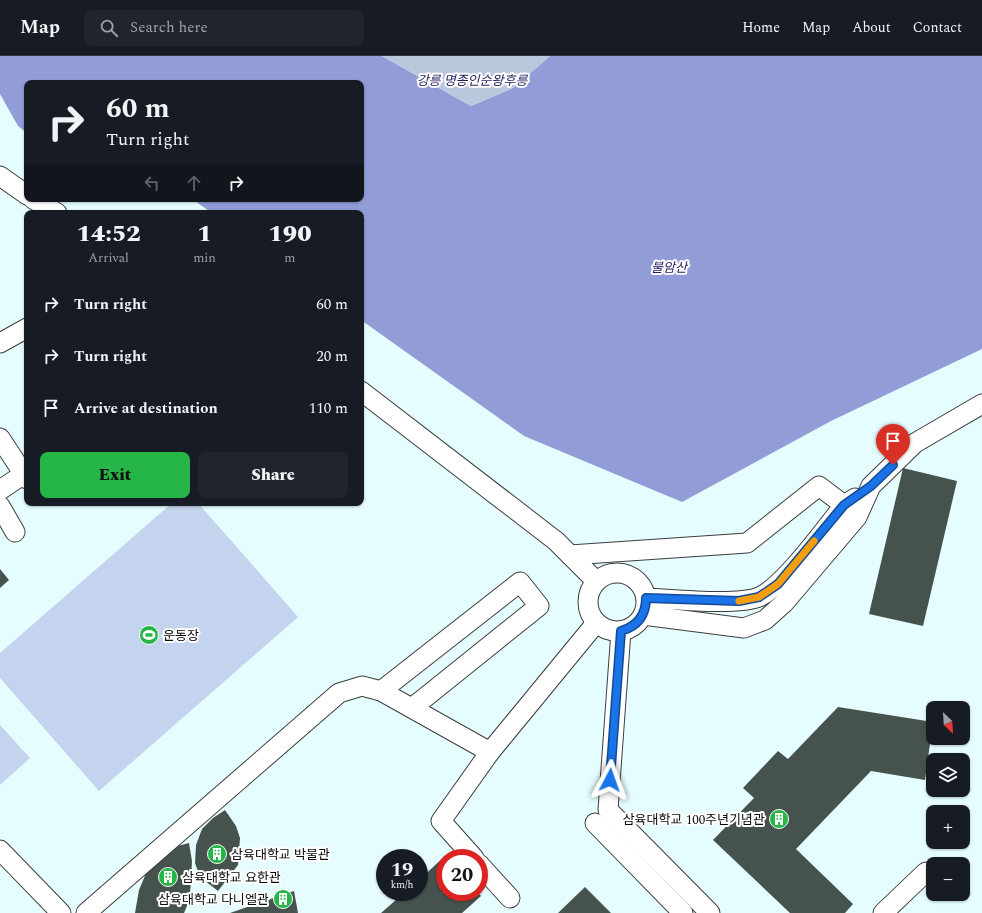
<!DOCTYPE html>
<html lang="en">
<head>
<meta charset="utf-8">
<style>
  :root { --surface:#171b24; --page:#20242c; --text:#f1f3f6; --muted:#9ea1a6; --line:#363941; --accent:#25b647 }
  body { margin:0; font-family:Spectral,"Noto Sans KR",serif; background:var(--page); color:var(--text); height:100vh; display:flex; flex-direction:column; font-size:15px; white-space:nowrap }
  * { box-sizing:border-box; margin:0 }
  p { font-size:13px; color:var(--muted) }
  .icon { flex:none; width:22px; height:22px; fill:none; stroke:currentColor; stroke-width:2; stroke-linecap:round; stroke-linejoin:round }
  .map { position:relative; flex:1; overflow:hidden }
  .panel { position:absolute; left:24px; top:154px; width:340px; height:296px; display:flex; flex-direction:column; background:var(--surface); border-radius:8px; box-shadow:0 1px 3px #0004 }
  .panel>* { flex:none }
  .guide { position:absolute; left:24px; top:24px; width:340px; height:122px; border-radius:8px; box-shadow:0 1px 3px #0004; background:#171b24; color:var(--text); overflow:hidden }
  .needle { width:26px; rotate:155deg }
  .buttons { position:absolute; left:926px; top:645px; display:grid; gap:8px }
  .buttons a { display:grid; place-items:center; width:44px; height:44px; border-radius:8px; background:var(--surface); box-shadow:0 1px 3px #0004; font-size:20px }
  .speed { position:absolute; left:376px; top:793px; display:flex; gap:8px; font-size:20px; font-weight:700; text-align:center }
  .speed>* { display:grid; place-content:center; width:52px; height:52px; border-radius:50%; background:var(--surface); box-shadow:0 1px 3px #0004; line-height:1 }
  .speed small { font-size:10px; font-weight:400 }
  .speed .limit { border:6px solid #d22; background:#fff; color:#111 }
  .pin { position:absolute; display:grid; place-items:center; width:34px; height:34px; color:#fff; margin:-41px -17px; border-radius:50% 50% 50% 0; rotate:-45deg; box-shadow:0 0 4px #0007 }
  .pin .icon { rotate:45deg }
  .me { position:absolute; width:44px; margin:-22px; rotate:4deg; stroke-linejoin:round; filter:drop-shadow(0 0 3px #0008) }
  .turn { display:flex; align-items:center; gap:14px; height:84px; padding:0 16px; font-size:18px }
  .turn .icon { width:52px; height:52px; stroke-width:2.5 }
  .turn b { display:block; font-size:28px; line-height:34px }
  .lanes { display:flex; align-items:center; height:38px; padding:0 16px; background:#0003; justify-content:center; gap:20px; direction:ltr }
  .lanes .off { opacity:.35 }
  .eta { display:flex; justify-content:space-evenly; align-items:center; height:68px; text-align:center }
  .eta b { font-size:24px; font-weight:800; line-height:28px }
  .action { display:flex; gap:8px; margin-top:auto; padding:8px 16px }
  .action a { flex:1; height:46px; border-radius:8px; background:var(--accent); color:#111; font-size:16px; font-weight:800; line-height:46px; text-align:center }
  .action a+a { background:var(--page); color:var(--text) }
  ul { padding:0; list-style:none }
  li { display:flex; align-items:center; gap:12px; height:52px; padding:0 16px }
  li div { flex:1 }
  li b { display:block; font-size:15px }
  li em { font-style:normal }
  header { display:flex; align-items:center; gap:24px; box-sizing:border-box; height:56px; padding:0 20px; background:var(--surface); border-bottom:1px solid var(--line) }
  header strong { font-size:19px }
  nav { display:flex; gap:22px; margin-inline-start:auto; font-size:14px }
  .search { width:280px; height:36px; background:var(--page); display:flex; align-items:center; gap:10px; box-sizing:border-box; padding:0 14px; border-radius:8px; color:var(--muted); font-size:15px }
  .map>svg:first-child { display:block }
</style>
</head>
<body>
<header>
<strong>Map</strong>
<div class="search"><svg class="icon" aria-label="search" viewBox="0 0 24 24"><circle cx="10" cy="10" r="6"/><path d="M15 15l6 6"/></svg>Search here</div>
<nav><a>Home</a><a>Map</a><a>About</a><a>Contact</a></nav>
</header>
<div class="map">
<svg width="982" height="857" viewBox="0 0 982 857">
  <rect width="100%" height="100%" fill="#e6fdff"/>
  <path fill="#929dd7" d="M0 0H382L471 50 513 32 550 0H982V293L831 365 682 446 524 380 361 264V157H212L192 143H361V27H27V77L18 70 0 38Z"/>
  <path fill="#bac8de" d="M382 0H550L513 32 471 50Z"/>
  <g fill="#c4d4ee">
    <path d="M172 447H198L298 561 99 735 0 622V597Z"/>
    <path d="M0 669 30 702 0 729Z"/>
  </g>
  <g fill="#46524e">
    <path d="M903 412 957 425 923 570 869 558Z"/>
    <path d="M0 513 9 524 0 532Z"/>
    <path d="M838 651 933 666 925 724 871 715 796 793 853 848 845 857H790L713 784 754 742 743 732 778 695 788 703Z"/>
    <path d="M225 754 236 770 240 782 238 809 218 835 200 821 195 807 196 789 202 773 213 762Z"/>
    <path d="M189 787 192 805 191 826 189 845 184 857H135L139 834 147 815 174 791Z"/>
    <path d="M445 800 447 802H445V836H477L481 840 462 857H381L405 836H419V824Z"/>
    <path d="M585 831 611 857H558Z"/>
    <path d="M294 835 298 857H230Z"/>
  </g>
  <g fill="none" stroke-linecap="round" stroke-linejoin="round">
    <defs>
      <g id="minor">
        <path d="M0 120 27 139"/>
        <path d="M33 143 57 157"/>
        <path d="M0 287 27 272"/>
        <path d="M361 335 556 485 596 525"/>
        <path d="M0 382 27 423"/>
        <path d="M0 434 24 418"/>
        <path d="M0 450 15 476"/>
        <path d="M570 499 747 487 819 430 844 449"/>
        <circle cx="617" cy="546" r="29"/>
        <path d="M646 542C672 543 737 550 759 541 783 531 826 472 844 449L855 442"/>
        <path d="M643 559 744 572 765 564 784 547 857 461 871 430 915 387 982 348"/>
        <path d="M621 575 608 754 710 857"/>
        <path d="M381 635 520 526 539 550 412 652"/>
        <path d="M595 767 683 857"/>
        <path d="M0 794 61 857"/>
        <path d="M474 802 441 765 490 696"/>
        <path d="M479 808 510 842"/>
        <path d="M86 857 339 637 362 630 381 635 490 696 596 567"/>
        <path d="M883 857 926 816"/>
      </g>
    </defs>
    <use href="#minor" stroke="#3d3d3d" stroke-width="21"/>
    <use href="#minor" stroke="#fff" stroke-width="19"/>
  </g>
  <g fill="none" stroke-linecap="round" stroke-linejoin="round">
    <defs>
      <path id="route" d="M610 724 621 575C638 570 646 559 646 542L739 545 759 541 778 528 844 449 871 430 893 409"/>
    </defs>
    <use href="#route" stroke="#114b97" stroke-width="10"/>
    <use href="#route" stroke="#1a73e8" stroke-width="7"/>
    <path stroke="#f59e0b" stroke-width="7" d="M739 545 759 541 778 528 814 485"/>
  </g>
  <defs>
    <symbol id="stadium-disc" viewBox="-11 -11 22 22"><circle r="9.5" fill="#25b647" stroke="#fff"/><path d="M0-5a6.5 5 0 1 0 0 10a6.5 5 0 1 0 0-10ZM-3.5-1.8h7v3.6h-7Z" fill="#fff"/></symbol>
    <symbol id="building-disc" viewBox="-11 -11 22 22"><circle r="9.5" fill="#25b647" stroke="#fff"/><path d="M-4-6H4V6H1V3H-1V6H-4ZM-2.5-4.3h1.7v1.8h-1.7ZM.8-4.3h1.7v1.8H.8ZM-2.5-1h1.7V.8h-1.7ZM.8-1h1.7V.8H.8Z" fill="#fff"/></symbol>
  </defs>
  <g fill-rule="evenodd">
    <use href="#stadium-disc" x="138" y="568" width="22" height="22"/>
    <use href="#building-disc" x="768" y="752" width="22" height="22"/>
    <use href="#building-disc" x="206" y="787" width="22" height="22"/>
    <use href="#building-disc" x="157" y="810" width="22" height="22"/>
    <use href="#building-disc" x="272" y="832" width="22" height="22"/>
  </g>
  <g text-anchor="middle" stroke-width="4" stroke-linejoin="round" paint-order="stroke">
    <g font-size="13" font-style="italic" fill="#211c5f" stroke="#fff">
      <text x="472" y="29">강릉 명종인순왕후릉</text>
      <text x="669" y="216">불암산</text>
    </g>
    <g font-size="13" fill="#0a0a0a" stroke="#fff" text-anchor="start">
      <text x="163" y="584">운동장</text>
      <text x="765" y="768" text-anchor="end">삼육대학교 100주년기념관</text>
      <text x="231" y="803">삼육대학교 박물관</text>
      <text x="182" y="826">삼육대학교 요한관</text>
      <text x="269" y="848" text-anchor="end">삼육대학교 다니엘관</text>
    </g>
  </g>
</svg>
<div class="buttons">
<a><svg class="needle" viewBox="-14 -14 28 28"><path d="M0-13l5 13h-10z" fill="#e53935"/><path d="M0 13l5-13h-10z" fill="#9ea1a6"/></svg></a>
<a><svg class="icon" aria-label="layers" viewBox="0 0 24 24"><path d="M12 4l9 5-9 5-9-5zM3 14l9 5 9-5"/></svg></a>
<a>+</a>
<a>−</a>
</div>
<div class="speed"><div>19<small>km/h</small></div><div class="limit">20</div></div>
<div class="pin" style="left:893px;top:409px;background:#d93025"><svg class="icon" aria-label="arrive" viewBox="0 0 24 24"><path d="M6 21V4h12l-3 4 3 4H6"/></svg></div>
<svg class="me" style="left:610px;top:724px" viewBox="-20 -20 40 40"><path d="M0-17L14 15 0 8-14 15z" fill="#1a73e8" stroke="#fff" stroke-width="4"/></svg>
<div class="guide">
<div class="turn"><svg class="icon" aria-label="right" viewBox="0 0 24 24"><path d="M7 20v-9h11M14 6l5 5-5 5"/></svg><div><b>60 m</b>Turn right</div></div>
<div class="lanes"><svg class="icon off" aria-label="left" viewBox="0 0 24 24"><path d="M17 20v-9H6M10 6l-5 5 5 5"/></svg><svg class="icon off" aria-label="ahead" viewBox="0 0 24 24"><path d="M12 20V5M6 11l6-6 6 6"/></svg><svg class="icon" aria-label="right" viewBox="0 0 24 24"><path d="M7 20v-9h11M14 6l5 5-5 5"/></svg></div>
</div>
<section class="panel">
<div class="eta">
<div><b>14:52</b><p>Arrival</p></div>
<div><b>1</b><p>min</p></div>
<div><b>190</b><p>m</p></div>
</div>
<ul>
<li><svg class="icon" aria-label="right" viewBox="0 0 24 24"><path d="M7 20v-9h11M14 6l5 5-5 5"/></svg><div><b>Turn right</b></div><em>60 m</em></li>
<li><svg class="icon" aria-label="right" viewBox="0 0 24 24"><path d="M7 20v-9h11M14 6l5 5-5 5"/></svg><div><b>Turn right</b></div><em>20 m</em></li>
<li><svg class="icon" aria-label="arrive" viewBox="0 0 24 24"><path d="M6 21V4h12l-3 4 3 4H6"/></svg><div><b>Arrive at destination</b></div><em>110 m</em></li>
</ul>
<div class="action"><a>Exit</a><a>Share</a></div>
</section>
</div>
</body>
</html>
